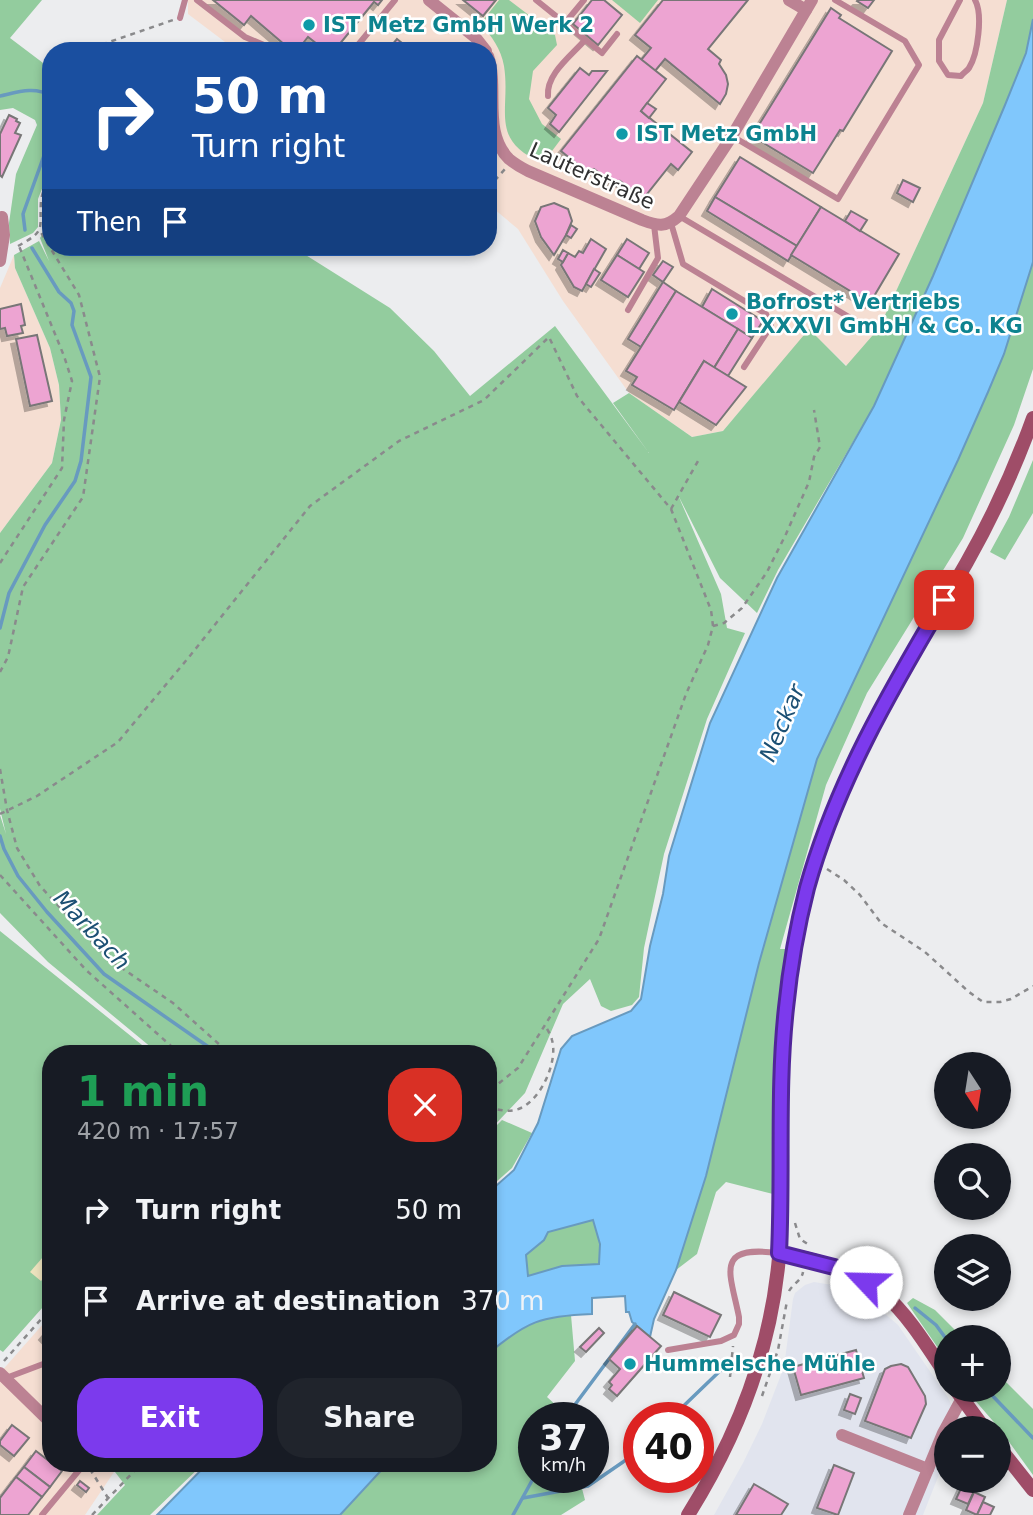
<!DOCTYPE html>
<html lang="en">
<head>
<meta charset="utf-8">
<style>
  :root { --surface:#171b24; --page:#20242c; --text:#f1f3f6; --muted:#9ea1a6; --accent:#7c3aed }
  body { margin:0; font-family:"DejaVu Sans",sans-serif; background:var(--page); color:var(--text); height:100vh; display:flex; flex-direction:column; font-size:26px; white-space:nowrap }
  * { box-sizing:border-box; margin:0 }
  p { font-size:23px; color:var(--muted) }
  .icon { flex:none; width:38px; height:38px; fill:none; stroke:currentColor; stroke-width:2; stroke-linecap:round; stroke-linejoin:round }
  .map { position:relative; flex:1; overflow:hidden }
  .sheet { position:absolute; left:42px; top:1045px; width:455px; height:427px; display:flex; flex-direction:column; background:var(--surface); border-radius:28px; box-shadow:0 4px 10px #0003 }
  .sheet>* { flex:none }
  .hud { position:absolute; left:42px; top:42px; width:455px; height:214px; border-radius:28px; box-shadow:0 4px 10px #0003; background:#1a4fa0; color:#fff; overflow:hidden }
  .needle { width:46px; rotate:168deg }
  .tools { position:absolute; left:934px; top:1052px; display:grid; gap:14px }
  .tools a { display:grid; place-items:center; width:77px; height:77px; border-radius:50%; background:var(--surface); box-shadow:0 4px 10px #0003; font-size:35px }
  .speed { position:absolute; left:518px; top:1402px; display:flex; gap:14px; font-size:35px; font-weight:700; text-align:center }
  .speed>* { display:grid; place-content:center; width:91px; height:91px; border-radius:50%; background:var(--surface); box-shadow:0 4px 10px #0003; line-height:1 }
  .speed small { font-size:18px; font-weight:400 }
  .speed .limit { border:10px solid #d22; background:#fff; color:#111 }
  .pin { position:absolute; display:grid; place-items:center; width:60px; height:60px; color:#fff; margin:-30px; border-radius:14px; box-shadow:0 4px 10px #0006 }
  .me { position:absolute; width:77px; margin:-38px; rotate:294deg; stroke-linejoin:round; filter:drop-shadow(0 0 5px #0008) }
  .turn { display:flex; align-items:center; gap:24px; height:147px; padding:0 35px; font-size:32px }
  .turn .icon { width:91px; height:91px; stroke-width:2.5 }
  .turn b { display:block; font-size:49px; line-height:60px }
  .then { display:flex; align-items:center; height:66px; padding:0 35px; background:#0003; gap:14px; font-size:26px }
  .round { display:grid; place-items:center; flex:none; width:74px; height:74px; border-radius:28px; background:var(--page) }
  .overview { display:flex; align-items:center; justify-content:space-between; height:119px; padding:0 35px }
  h1 { font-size:42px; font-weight:700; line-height:52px; color:#1e9e55 }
  .action { display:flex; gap:14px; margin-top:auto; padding:14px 35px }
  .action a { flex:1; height:80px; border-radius:28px; background:var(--accent); color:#fff; font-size:28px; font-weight:700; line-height:80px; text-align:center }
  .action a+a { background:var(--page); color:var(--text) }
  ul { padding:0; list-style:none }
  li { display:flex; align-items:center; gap:21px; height:91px; padding:0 35px }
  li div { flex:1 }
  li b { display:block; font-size:26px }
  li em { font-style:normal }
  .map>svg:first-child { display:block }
</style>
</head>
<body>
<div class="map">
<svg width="1033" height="1515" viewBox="0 0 1033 1515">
  <defs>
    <filter id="shadow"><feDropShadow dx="-5" dy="5" stdDeviation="0" flood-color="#0004"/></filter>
  </defs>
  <rect width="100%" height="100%" fill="#ecedef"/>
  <g fill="#f5ded2">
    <path d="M188 0H1007L983 103 879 328 847 366 809 330 723 431 692 437 629 393 563 301 518 229 488 204V51H237L188 14Z"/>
    <path d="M14 255 15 268 50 348 59 385 61 420 52 463 0 533V288Z"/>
    <path d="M51 1315V1463H123L114 1472 85 1515H0V1373Z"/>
  </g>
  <path fill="#e1e4ee" d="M814 1282 839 1286 867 1298 898 1325 947 1396 964 1428H947V1454L923 1515H714L743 1463 762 1424 784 1367 793 1299 795 1293 805 1285Z"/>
  <g fill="#93cc9e">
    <path d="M0 0H42L10 38 51 69V166L38 199V227L33 233 10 244 9 223 16 174 37 125 35 120 13 108 0 110Z"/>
    <path d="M499 0H509L555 35 557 45 533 71 529 99 542 124 561 139 543 163C488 140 511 110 504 66 501 49 492 36 480 24Z"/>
    <path d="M612 0H658L640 23Z"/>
    <path d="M1007 0H1033V19L1026 53 1005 105 933 276 874 406 778 570 757 613 720 578 678 495 721 594 727 628 745 633 707 719 664 854 644 948 639 997 632 1005 611 1011 601 1006 590 979 563 1004 525 1093 488 1132V1054L158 1053 48 962 0 913V815L6 834 0 809V533L52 463 61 420 59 385 50 348 15 268 14 255 39 241 49 261 40 238 45 230 43 201 51 182V247H293L390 308 434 351 470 396 555 326 649 453 613 403 629 393 692 437 723 431 809 329 846 366 879 328 983 103Z"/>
    <path d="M1033 262V369L1014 425 963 538 867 693 826 785 780 949H787L777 1097 773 1194 726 1182 716 1192 697 1254 676 1270 706 1176 759 963 817 759 958 460 988 392 1004 354Z"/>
    <path d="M1033 460V513L1005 560 990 552 1009 517Z"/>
    <path d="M0 931 152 1053 51 1054V1298L3 1352 0 1350Z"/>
    <path d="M502 1120 532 1133 512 1168 488 1189V1134Z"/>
    <path d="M593 1220 600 1244 599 1265 562 1266 528 1276 526 1255 544 1240 548 1232Z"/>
    <path d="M913 1298 935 1310 962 1337H947V1361L907 1303Z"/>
    <path d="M571 1315 575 1361 547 1397 569 1417 534 1418V1477H579L585 1500 561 1515H340L388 1463H488V1354C515 1331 535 1317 571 1315Z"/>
    <path d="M999 1375 1033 1409V1475L999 1428 966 1390H999Z"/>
    <path d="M123 1463H204L150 1515H97L125 1485 115 1472Z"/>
  </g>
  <path fill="#ede3be" d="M43 1257 51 1263V1269L41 1281 30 1272Z"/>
  <g fill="#80c7fc" stroke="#689abf" stroke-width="2" fill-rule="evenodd">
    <path d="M1033 19V262L1004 354 988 392 958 460 817 759 759 963 706 1176 676 1270 654 1319 650 1337 632 1322 629 1312H626L625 1296 592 1298V1314C541 1316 527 1321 488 1354V1193L514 1170 538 1123 561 1049 572 1036 631 1011 641 999 650 946 663 894 669 856 710 723 777 578 874 406 933 276 1005 105 1026 53ZM593 1220 600 1244 599 1264 562 1266 528 1276 526 1255 544 1240 548 1232Z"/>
    <path d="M208 1463H388L340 1515H157Z"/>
  </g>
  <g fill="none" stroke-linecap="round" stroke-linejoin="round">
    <g stroke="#689abf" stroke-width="3.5">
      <path d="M0 96C18 92 35 86 51 96"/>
      <path d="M25 230 23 214 51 136"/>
      <path d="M0 628 9 593 45 525 75 481 81 461 91 377 72 325 74 311 71 303 59 292 32 248"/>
      <path d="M0 836 4 849 18 876 47 912 104 974 210 1048 215 1054"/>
      <path d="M915 1308 936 1325 947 1340"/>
      <path d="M987 1390 1033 1438"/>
      <path d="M565 1418 635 1324"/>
      <path d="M671 1418 723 1368"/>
      <path d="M523 1498 588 1486 623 1462 639 1449"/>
      <path d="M513 1515 534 1477"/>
    </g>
  </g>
  <g fill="#eda4d2" stroke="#787677" stroke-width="2" filter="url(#shadow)">
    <path d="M213 0H382L378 5 374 2 334 51H326L308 37 297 51H292L251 16 244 25Z"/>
    <path d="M463 0H496L483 16Z"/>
    <path d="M592 0H604L622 15 598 45 573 24Z"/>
    <path d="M663 0H748L708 49 721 60 719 64 726 75 728 84 726 94 720 104 665 59 655 71 641 60 651 48 635 35Z"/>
    <path d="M858 0H874L868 8 857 1Z"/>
    <path d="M831 8 841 15 839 18 892 51 843 131 840 130 813 173 752 136Z"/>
    <path d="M397 39 407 47 405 51H387Z"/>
    <path d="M637 56 666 79 641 111 692 152 678 170 671 164 643 199 620 181 616 186 594 169 589 174 561 151Z"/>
    <path d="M580 68 589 75 592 71H607L559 132 550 124 556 115 548 108Z"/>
    <path d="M647 103 656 109 649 118 641 111Z"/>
    <path d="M9 115 17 119 16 121 20 123 15 133 21 135 2 177 0 175V134Z"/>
    <path d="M740 157 821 207 797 246 715 197Z"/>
    <path d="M903 180 920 188 913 202 897 193Z"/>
    <path d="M715 197 797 246 788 261 707 211Z"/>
    <path d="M554 203 568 209 572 221 566 235 554 255 541 237 535 221 541 207Z"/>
    <path d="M821 207 899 254 870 303 791 255Z"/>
    <path d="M851 211 867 220 860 231 845 221Z"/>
    <path d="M571 225 577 229 571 238 566 235Z"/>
    <path d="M591 239 606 249 582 291 574 287 561 265 568 253 575 257 579 251 583 253Z"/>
    <path d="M627 239 649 253 639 269 617 255Z"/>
    <path d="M563 250 568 253 563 262 558 259Z"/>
    <path d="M617 255 644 272 628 297 601 280Z"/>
    <path d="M663 261 673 267 663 282 653 275Z"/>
    <path d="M594 269 600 273 591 287 586 284Z"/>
    <path d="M663 282 676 291 641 347 628 339Z"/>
    <path d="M712 289 763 321 752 338 702 307Z"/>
    <path d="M676 291 738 329 714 368 704 361 674 410 632 385 637 377 626 371Z"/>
    <path d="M21 304 25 325 21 326 23 333 7 336 5 328 0 329V309Z"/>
    <path d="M738 329 752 338 728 376 714 368Z"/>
    <path d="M37 335 52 401 30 406 16 339Z"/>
    <path d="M704 361 746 387 716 425 679 402Z"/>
    <path d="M674 1292 721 1315 710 1337 663 1315Z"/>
    <path d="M637 1326 661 1346 617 1396 609 1389 612 1385 609 1382 620 1369 609 1359Z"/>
    <path d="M51 1327V1342L44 1335Z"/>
    <path d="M599 1328 604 1333 586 1352 580 1347Z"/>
    <path d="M856 1350 864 1378 801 1395 793 1367Z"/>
    <path d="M901 1364 908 1367 925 1396 926 1404 911 1438 865 1421 885 1369 891 1366Z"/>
    <path d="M850 1394 861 1398 855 1414 844 1410Z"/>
    <path d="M12 1425 29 1438 14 1456 0 1445V1441Z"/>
    <path d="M36 1451 62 1471 50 1487 24 1467Z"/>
    <path d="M834 1465 854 1473 838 1515 817 1508Z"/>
    <path d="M24 1467 50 1487 42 1497 16 1477Z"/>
    <path d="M16 1477 42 1497 28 1515H0V1498Z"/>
    <path d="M80 1481 89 1488 86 1492 77 1485Z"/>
    <path d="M964 1482 976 1487 968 1504 956 1499Z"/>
    <path d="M754 1484 788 1504 781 1515H736Z"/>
    <path d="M974 1492 985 1497 977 1515 966 1510Z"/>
    <path d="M983 1502 994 1507 990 1515H977Z"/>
  </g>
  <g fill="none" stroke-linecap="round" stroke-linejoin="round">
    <g stroke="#8a8a8c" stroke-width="2.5" stroke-dasharray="5 5" stroke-linecap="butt">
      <path d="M83 51 173 20"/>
      <path d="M488 188 505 169"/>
      <path d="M18 246C47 230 39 230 41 201 42 192 47 183 51 174"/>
      <path d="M671 509 698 461"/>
      <path d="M0 563 62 468 64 420 72 381 64 356 19 246"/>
      <path d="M713 626 724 623 742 608 767 572 786 534 809 482 814 457 820 447 814 410"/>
      <path d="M0 672 8 657 23 587 83 497 100 377 79 295 40 231"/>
      <path d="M0 769 7 810 17 848 40 886 107 958 173 1003 230 1054"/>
      <path d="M0 814 37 796 118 742 189 657 310 506 399 441 484 400 549 337 577 396 671 509 711 610 713 626 708 645 686 694 599 939 518 1068 488 1092"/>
      <path d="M827 869 844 880 860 895 881 923 925 952 969 992 983 1002H1000L1011 999 1033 986"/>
      <path d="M0 875 86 970 180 1054"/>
      <path d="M488 1107C499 1110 510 1113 521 1108 542 1098 558 1061 552 1040 551 1035 547 1029 545 1025"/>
      <path d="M795 1223 800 1239 809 1245"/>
      <path d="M789 1291C793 1284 802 1280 803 1272"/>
      <path d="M4 1361 51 1308"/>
      <path d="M730 1377 733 1346"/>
      <path d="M762 1396 778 1350 787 1301"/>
      <path d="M90 1469 108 1498"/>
      <path d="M92 1515 142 1463"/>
    </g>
    <g stroke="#bc8293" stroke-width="6">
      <path d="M197 0 245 37 278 51"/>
      <path d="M536 0 602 53 617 34"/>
      <path d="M960 0 939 40V61L948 75 961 76C963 73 967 71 969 68 978 54 983 14 975 0"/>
      <path d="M180 18 185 0"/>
      <path d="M565 23 584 0"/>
      <path d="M353 51 395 0"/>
      <path d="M548 96C546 74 571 56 585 40"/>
      <path d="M732 136 838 199 919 65 905 41 835 0"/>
      <path d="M679 216 859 323"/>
      <path d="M671 223 683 264 766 314 771 326 744 367"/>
      <path d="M628 310 658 258 654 225"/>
      <path d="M668 1350 721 1341 734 1335 739 1324V1317C730 1272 714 1245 778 1253"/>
      <path d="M6 1378 51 1361"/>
      <path d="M42 1515 85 1463"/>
    </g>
    <g stroke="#bc8293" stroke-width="12">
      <path d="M429 0 475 37 486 51"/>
      <path d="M789 0 806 10"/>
      <path d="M488 56C499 89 482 132 509 159 515 164 522 168 528 171L642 220C658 226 665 228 679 216L732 136 812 0"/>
      <path d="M0 261 4 235 2 217"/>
      <path d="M0 1373 51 1423"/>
      <path d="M842 1435 928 1469"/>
      <path d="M909 1515 943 1433 962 1398"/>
    </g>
    <g stroke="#9f4d68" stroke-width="14">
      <path d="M779 1253C815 1259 857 1270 884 1294 910 1317 928 1348 947 1376"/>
      <path d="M956 1390 984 1428"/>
      <path d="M999 1447 1033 1490"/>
      <path d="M688 1515C737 1437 771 1349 779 1257 784 1198 781 1139 782 1080 783 1014 790 946 809 883 824 832 843 783 867 735 898 676 934 620 967 562 993 516 1015 468 1033 418"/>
    </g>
  </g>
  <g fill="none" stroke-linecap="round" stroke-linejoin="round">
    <defs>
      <path id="route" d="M866 1282 834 1267 779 1253C783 1172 777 1089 786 1008 790 968 797 927 807 888 836 784 890 691 944 600"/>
    </defs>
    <use href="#route" stroke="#51269a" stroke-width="18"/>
    <use href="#route" stroke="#7c3aed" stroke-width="12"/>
  </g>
  <g fill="#0f9aa8" stroke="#fff" stroke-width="2.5">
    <circle cx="309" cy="25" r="7"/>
    <circle cx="622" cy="134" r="7"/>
    <circle cx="732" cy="314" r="7"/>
    <circle cx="630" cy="1364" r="7"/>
  </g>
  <g text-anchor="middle" stroke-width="5" stroke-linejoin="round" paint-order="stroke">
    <g font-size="21" font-weight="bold" fill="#0d838f" stroke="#fff" text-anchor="start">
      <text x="323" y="32">IST Metz GmbH Werk 2</text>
      <text x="636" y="141">IST Metz GmbH</text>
      <text x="746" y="309">Bofrost* Vertriebs<tspan x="746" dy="24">LXXXVI GmbH &amp; Co. KG</tspan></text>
      <text x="644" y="1371">Hummelsche Mühle</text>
    </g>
    <g font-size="21" fill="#303031" stroke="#fff">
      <text transform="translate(592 176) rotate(24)" y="7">Lauterstraße</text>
    </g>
    <g font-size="23" font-style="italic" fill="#1c5074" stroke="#fff">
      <text transform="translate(782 723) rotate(-67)" y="8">Neckar</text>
      <text transform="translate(92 930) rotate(47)" y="8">Marbach</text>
    </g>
  </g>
</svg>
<div class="tools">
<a><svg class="needle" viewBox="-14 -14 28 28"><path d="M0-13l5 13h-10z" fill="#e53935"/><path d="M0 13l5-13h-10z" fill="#9ea1a6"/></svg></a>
<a><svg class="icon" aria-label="search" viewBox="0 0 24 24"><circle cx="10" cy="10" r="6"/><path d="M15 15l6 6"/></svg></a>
<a><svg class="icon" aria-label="layers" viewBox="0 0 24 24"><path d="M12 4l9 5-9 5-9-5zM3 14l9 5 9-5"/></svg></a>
<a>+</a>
<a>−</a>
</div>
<div class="speed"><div>37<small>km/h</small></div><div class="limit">40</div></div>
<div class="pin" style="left:944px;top:600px;background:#d93025"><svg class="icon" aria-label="arrive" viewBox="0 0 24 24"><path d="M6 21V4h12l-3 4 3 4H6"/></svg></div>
<svg class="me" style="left:866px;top:1282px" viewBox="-20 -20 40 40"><circle r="19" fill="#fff"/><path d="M0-13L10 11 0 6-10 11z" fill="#7c3aed"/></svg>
<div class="hud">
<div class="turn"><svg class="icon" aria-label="right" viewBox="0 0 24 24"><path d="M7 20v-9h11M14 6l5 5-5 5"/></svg><div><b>50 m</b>Turn right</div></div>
<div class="then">Then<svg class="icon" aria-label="arrive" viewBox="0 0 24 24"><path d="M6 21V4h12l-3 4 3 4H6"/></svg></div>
</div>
<section class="sheet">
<div class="overview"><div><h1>1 min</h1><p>420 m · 17:57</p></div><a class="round" style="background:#d93025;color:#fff"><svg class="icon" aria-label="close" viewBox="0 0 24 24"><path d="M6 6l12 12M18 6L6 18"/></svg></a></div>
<ul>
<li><svg class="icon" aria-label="right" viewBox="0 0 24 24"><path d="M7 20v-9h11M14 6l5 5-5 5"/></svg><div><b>Turn right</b></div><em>50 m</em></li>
<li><svg class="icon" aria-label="arrive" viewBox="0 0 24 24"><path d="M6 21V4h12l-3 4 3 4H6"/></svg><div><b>Arrive at destination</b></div><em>370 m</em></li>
</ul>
<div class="action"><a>Exit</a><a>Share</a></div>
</section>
</div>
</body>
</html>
